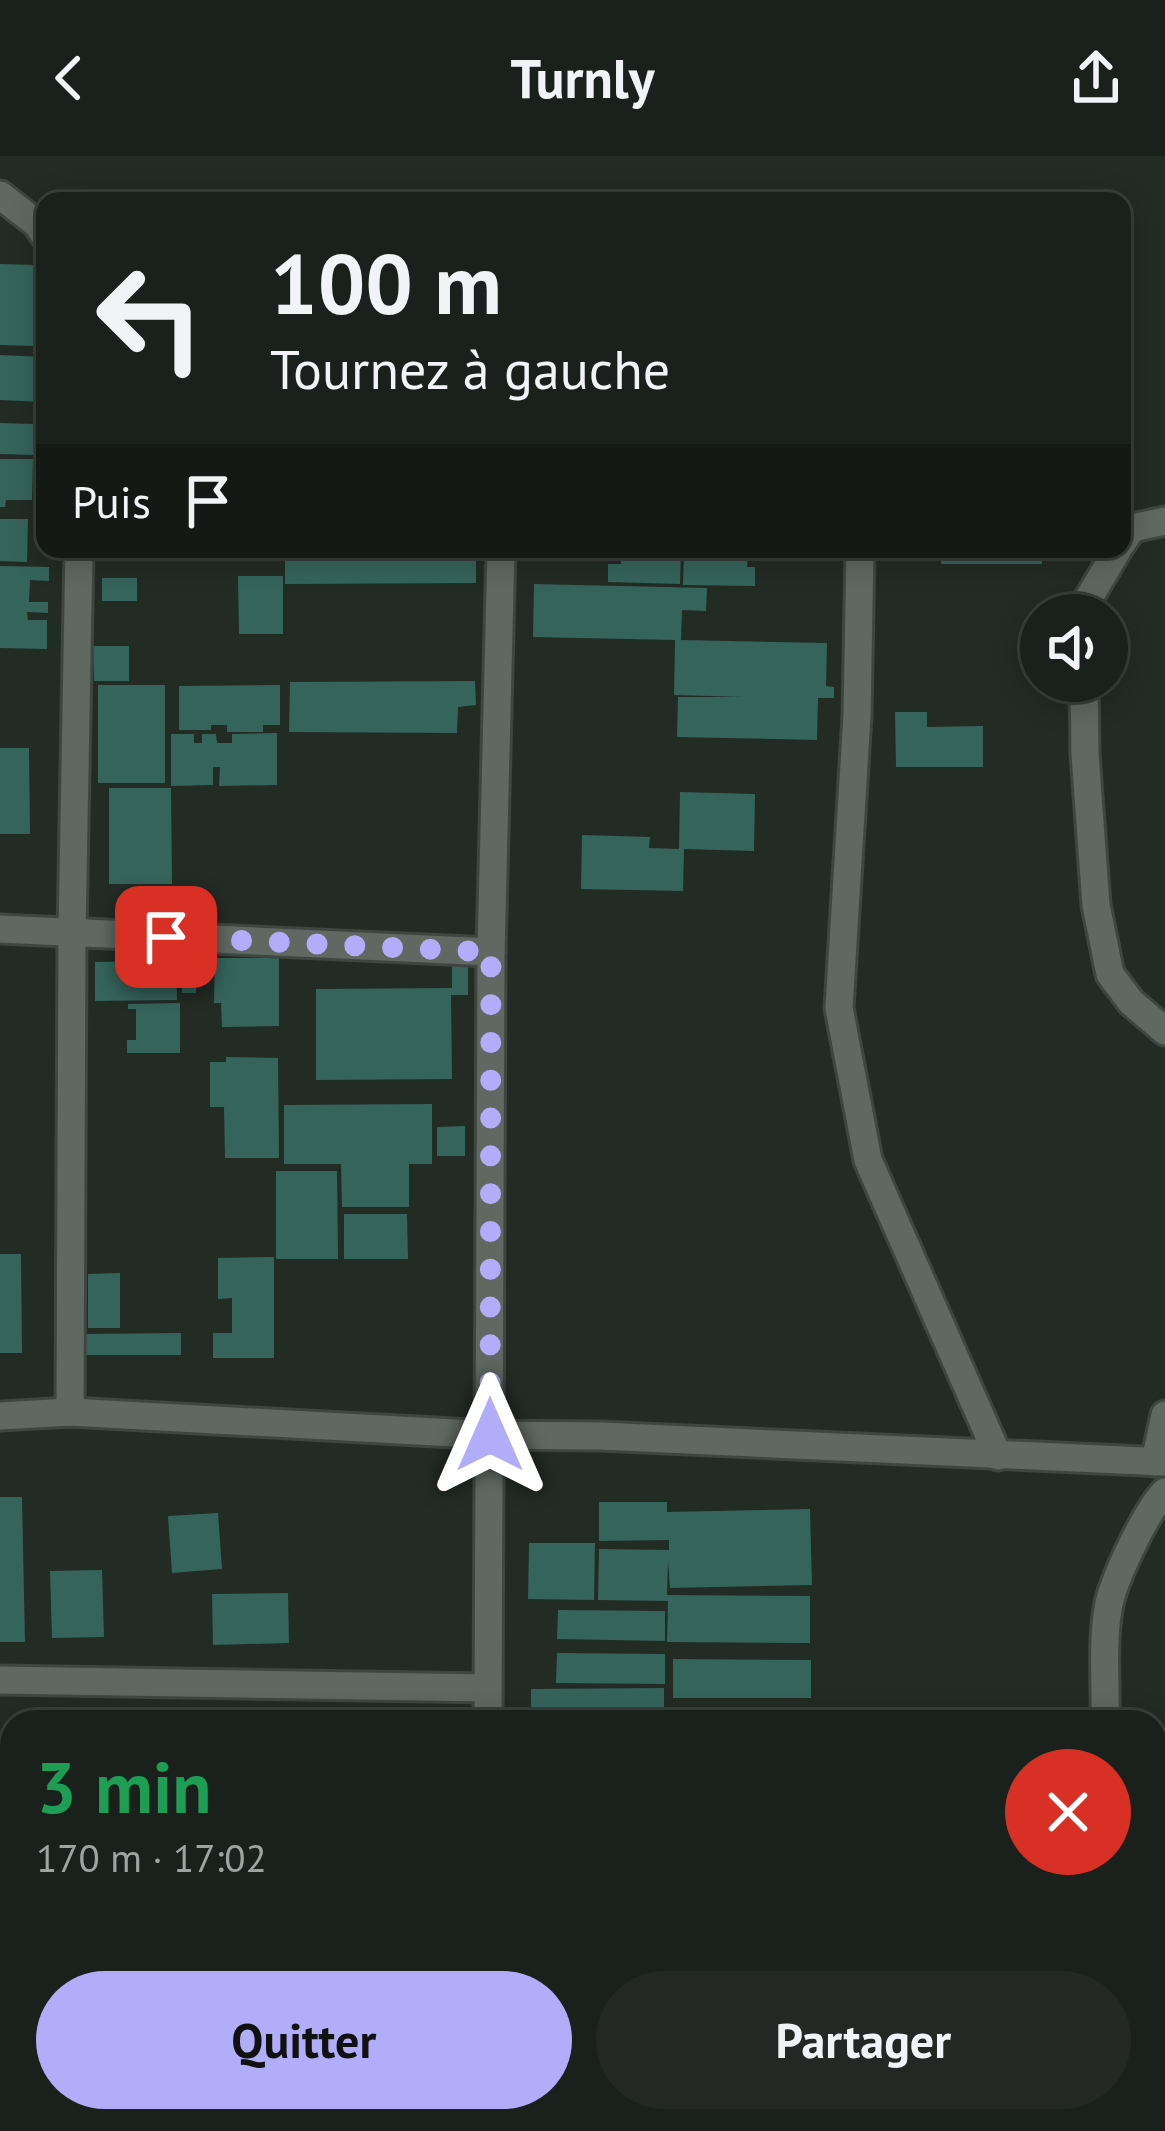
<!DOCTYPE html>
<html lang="fr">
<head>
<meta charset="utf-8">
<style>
  :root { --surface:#1a201c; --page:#232825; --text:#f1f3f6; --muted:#9fa3a3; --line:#383e3b; --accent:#b2adf9 }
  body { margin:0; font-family:"PT Sans",sans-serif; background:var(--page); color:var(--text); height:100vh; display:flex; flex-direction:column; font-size:45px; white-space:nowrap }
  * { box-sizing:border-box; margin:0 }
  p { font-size:39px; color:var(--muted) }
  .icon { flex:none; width:66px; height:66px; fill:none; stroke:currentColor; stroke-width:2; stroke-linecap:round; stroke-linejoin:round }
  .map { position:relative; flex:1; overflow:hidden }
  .drawer { position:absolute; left:0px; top:1554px; width:1167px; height:423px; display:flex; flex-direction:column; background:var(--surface); border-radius:36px 36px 0 0; box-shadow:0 6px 30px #0003,0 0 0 3px var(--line) }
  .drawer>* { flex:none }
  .top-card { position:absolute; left:36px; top:36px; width:1095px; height:366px; border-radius:24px; box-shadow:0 6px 30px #0003,0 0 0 3px var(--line); background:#1a201c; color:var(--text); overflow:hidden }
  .buttons { position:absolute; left:1020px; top:438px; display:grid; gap:24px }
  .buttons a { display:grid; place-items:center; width:108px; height:108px; border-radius:50%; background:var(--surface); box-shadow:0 6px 30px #0003,0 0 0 3px var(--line); font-size:60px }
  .pin { position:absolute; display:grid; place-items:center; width:102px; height:102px; color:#fff; margin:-51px; border-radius:24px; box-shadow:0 6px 18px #0006 }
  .me { position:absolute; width:132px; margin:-66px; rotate:0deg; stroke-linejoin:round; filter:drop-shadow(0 0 9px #0008) }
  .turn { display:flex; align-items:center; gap:42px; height:252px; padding:0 36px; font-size:54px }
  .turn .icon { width:156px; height:156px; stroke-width:2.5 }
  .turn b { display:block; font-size:84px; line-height:102px }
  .then { display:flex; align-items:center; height:114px; padding:0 36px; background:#0003; gap:24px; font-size:45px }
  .round { display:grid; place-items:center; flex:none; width:126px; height:126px; border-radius:63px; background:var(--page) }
  .head { display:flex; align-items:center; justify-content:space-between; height:204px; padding:0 36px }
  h1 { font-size:72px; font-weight:600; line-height:90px; color:#1e9e55 }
  .action { display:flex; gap:24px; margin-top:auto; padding:24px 36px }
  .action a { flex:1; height:138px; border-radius:72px; background:var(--accent); color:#111; font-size:48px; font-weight:600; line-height:138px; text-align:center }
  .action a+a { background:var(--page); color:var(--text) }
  header { display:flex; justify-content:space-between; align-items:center; height:156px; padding:0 36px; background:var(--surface); font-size:54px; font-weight:600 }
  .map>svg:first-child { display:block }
</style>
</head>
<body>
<header><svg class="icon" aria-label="back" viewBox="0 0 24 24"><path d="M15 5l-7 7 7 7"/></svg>Turnly<svg class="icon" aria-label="share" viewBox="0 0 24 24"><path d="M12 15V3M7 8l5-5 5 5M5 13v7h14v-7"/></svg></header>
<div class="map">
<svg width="1165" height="1975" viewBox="0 0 1165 1975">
  <rect width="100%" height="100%" fill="#232b25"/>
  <rect fill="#27352a" x="113" y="1965" width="344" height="10"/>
  <g fill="#35645b">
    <path d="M0 108 37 109 35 190 0 189Z"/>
    <path d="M0 199 45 201V246L0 244Z"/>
    <path d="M0 267 35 268 34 299 0 298Z"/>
    <path d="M0 303H33L32 344H6L5 351H0Z"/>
    <path d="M0 363H28L27 406 0 405Z"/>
    <path d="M285 393H476V427L285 428Z"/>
    <path d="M942 393H1042V408H941Z"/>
    <path d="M684 394 748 395 747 411H755V430L683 429Z"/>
    <path d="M621 395 681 396 680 428 608 426V408H621Z"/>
    <path d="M0 410 49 411V425L30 424 29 446H48V457L27 456 28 464H47V493L0 492Z"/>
    <path d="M238 420H283V478H239Z"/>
    <rect x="102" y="422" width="35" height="23"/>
    <path d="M534 428 707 432 706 455 682 454 681 484 827 487 826 530 834 531V542H818L817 584 677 581 678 541H744L674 539 675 484 533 481Z"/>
    <path d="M93 490H129V525H94Z"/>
    <path d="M475 525 476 549 458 551 457 577 289 576 290 526Z"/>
    <rect x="98" y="529" width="67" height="98"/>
    <path d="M280 529V569H263V576H227V569H211V574H179V530Z"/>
    <path d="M895 556H927V571L983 570V611H896Z"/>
    <path d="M277 577V629L219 630 220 611H213V629L171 630V578H194V587H202V578H216L217 587H232V578Z"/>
    <path d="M0 592H29L30 678H0Z"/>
    <path d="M109 632H171L172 728H109Z"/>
    <path d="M680 636 755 638 754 695 684 693 683 735 581 733 582 679 650 681 649 692 679 693Z"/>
    <path d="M176 801 177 844 95 845V806L152 805V802Z"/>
    <path d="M215 802H279V870L222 871 221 847H214Z"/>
    <rect x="182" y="804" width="14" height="33"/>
    <path d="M452 807H468V839H451L452 923 316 924V833L452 832Z"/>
    <path d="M180 847V897H127V884H136V853H128V848Z"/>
    <path d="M226 901 278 902 279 1002H225L224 951H210V906H226Z"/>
    <path d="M432 948V1008H409V1051H342L341 1008H284V949Z"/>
    <path d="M465 970V1000H437V971Z"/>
    <path d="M276 1015H337L338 1103H276Z"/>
    <path d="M344 1058H407L408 1103H344Z"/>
    <path d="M0 1098H21L22 1197H0Z"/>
    <path d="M274 1101V1202H213V1177H232V1142L218 1143V1102Z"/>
    <path d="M120 1117V1172H88V1118Z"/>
    <path d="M181 1177V1199H84V1178Z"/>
    <path d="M0 1341H22L25 1486H0Z"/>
    <path d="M599 1346H667V1356L810 1353 812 1429 670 1432 668 1405 667 1439 810 1440V1487L667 1486 668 1445 598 1444 599 1393 669 1394V1384L599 1385Z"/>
    <path d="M218 1357 222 1413 172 1417 168 1360Z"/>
    <path d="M529 1387H595L594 1444 528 1443Z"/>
    <path d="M102 1414 104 1481 52 1482 50 1415Z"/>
    <path d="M288 1437 289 1487 213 1489 212 1438Z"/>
    <path d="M558 1454 665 1455V1485L557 1483Z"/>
    <path d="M557 1497 665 1498V1528L556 1527Z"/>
    <path d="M673 1503 811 1504V1542H673Z"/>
    <path d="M664 1532V1566H531V1533Z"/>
    <path d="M1021 1558V1566H876V1561Z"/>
    <rect x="0" y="1707" width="12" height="144"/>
    <path d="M0 1933H12V1965H62V1975H0Z"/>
    <rect x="224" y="1965" width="73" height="9"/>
    <path d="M366 1965H455L456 1975H367Z"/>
    <rect x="517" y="1965" width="142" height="10"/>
    <rect x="665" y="1965" width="70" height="10"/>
  </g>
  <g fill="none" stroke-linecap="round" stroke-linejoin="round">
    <defs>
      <g id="street">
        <path d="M0 39 37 68 45 80"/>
        <path d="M1122 387 1132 372 1165 365"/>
        <path d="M860 393 857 560 839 852 868 1004 998 1300"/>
        <path d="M1087 459V445L1118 393"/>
        <path d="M1084 525 1085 598 1096 749 1110 818 1131 846 1165 875"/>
        <path d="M0 773 491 796"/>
        <path d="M70 1256 72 777 79 393"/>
        <path d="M0 1260 70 1256 490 1279 601 1280 1165 1306"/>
        <path d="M1155 1306 1165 1259"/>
        <path d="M0 1524 488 1532"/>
        <path d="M488 1566 491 796 501 393"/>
        <path d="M1105 1566C1106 1530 1102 1488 1108 1453 1112 1426 1146 1355 1165 1336"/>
        <path d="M0 1890H12"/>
        <path d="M484 1965V1975"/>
        <path d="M90 1975V1965"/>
        <path d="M1094 1975V1965"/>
      </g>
    </defs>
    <use href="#street" stroke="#3f4641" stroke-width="33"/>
    <use href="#street" stroke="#5f6861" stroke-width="27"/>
  </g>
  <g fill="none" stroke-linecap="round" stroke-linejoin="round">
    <path stroke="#b2adf9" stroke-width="21" stroke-dasharray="0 37.8" d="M166 781 491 796 490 1279"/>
  </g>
</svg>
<div class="buttons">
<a><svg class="icon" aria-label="sound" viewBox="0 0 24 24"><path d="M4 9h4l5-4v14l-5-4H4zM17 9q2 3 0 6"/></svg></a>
</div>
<div class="pin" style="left:166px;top:781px;background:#d93025"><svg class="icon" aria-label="arrive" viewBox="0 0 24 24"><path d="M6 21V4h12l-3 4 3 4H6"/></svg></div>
<svg class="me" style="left:490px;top:1279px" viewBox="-20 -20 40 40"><path d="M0-17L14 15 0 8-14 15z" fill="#b2adf9" stroke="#fff" stroke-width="4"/></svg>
<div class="top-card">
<div class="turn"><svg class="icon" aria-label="left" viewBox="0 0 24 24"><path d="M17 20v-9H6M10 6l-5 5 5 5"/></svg><div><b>100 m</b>Tournez à gauche</div></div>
<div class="then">Puis<svg class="icon" aria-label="arrive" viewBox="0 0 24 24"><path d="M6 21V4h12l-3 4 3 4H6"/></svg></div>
</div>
<section class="drawer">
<div class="head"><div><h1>3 min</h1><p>170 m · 17:02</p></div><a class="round" style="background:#d93025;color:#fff"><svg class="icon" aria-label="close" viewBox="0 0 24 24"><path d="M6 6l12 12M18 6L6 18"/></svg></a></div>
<div class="action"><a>Quitter</a><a>Partager</a></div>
</section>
</div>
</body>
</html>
